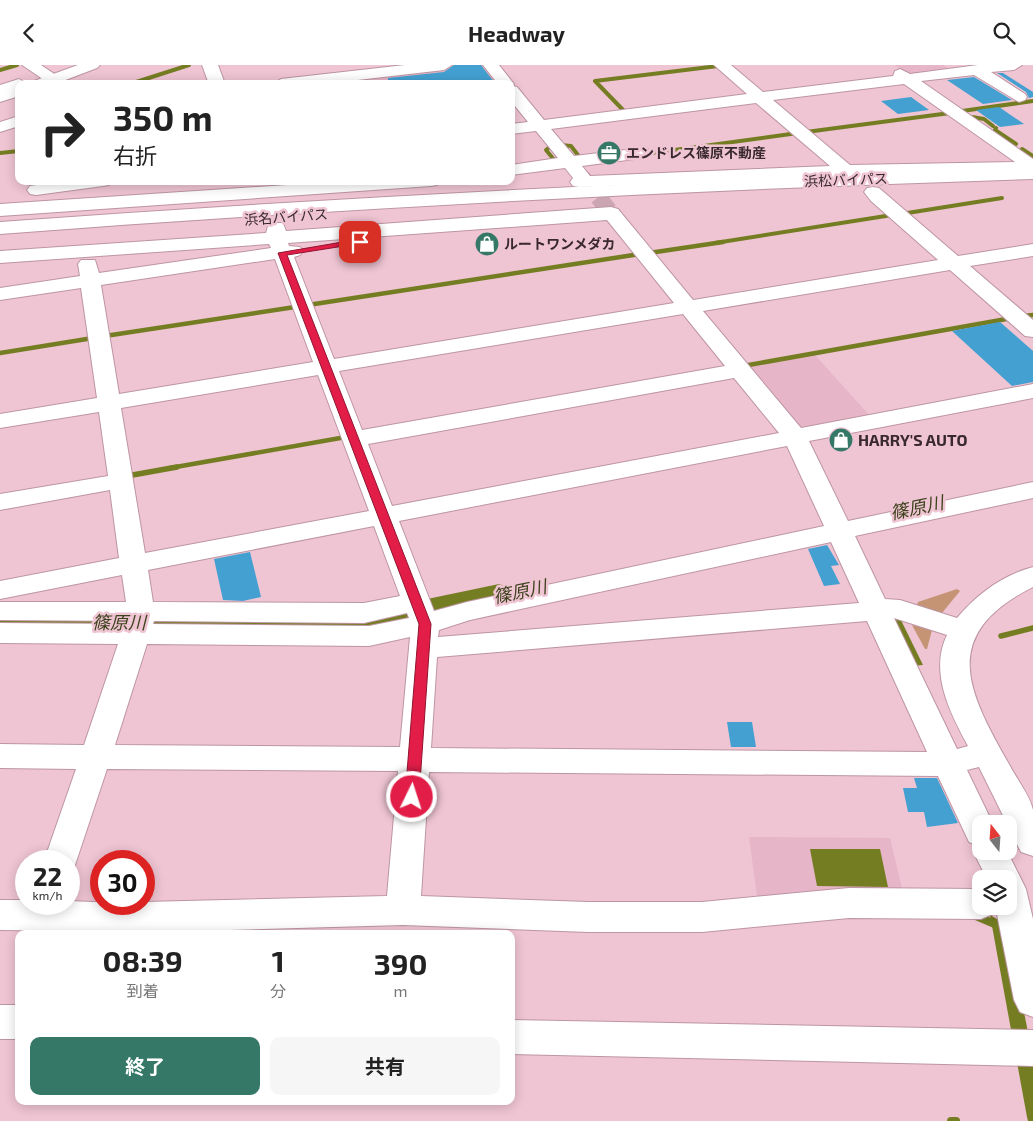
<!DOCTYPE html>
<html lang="ja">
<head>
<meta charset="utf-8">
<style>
  :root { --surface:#fff; --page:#f6f6f6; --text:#222; --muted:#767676; --accent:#367867 }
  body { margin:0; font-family:"Exo 2","Noto Sans JP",sans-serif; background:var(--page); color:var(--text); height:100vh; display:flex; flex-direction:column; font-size:19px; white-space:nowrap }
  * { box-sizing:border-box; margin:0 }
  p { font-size:16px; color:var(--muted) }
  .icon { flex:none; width:28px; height:28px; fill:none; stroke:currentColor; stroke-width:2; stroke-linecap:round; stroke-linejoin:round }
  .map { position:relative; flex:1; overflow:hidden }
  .details { position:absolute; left:15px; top:865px; width:500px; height:175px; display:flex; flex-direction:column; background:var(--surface); border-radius:10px; box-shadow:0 2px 12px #0003 }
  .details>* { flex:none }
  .top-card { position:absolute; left:15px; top:15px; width:500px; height:105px; border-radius:10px; box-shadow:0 2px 12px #0003; background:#fff; color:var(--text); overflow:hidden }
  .needle { width:32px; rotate:343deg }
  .tools { position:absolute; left:972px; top:750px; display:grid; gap:10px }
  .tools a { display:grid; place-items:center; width:45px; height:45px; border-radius:10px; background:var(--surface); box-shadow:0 2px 12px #0003; font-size:25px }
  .speed { position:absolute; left:15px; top:785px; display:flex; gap:10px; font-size:25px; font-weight:700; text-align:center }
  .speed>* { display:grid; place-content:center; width:65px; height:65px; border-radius:50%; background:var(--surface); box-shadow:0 2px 12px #0003; line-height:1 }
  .speed small { font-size:12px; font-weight:400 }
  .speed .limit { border:8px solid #d22; background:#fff; color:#111 }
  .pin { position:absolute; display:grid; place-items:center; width:42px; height:42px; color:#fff; margin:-21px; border-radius:10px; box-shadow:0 2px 8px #0006 }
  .me { position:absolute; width:55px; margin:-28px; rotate:4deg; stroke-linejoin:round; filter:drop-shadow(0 0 4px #0008) }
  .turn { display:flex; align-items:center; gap:18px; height:105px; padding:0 15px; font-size:22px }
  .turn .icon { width:65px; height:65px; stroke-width:2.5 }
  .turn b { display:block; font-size:35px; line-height:42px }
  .eta { display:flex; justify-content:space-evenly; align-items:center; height:85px; text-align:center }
  .eta b { font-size:30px; font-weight:700; line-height:35px }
  .button { display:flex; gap:10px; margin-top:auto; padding:10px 15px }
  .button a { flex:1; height:58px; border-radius:10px; background:var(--accent); color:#fff; font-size:20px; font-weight:700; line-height:58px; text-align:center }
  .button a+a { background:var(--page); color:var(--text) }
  header { display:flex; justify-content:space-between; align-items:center; height:65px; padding:0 15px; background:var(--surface); font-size:22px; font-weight:700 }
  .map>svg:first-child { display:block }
</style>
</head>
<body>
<header><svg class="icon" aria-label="back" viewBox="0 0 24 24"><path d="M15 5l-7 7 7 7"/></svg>Headway<svg class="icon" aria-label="search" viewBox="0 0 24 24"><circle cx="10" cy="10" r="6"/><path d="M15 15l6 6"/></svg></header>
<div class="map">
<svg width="1033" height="1056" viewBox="0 0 1033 1056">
  <rect width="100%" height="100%" fill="#efc4d3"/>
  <g fill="#e7b5c8">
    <path d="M457 0H484L499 19H294Z"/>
    <path d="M895 0H943L952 6 911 11Z"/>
    <path d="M814 289 872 353 801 367 744 302Z"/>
    <path d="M749 772 890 773 904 831 758 839Z"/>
  </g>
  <g fill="#c49474">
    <path d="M957 524 960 526 942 548 917 540 918 537Z"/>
    <path d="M912 560 932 565 927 584H925Z"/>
  </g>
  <g fill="#757d22">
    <path d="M898 549 923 600 911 601 887 550Z"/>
    <path d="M810 784H880L888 822 817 821Z"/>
    <path d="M990 850 1007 860 1033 993V1056H1028L1027 1052Z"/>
  </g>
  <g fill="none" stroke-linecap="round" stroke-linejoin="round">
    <g stroke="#757d22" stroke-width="4">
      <path d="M0 5 17 0"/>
      <path d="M130 19 189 0"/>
      <path d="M962 46 1033 36"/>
      <path d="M625 47 595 16 718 1"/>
      <path d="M972 52 984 54 993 61"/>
      <path d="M996 63 995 65 1016 79"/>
      <path d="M806 67 950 48"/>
      <path d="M561 80 571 81 581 94"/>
      <path d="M551 81 546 85 556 97"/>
      <path d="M1022 84 1033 91"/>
      <path d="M0 88 19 86"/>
      <path d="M645 89 798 68"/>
      <path d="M901 149 1002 133"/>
      <path d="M715 178 892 150"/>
    </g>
    <g stroke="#757d22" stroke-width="4.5">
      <path d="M649 188 723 177"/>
      <path d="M308 240 640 189"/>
      <path d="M1023 251 1033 250"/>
      <path d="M105 271 295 242"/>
      <path d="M0 288 93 273"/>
      <path d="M743 301 1012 253"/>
      <path d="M170 403 346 372"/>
    </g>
    <g stroke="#757d22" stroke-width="5.5">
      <path d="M127 411 177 402"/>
      <path d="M1001 571 1033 563"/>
    </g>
    <g stroke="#757d22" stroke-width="8">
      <path d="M976 851 997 860"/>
      <path d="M951 1056H956"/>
    </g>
    <path fill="#757d22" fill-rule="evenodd" d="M499 519 511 523 517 531 511 539 365 571 0 569V545L365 547Z"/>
  </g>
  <g fill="#43a0d1">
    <path d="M454 0H481L494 17 388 19V13L444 7Z"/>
    <path d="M997 8H1003L1033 27V32L1029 33 1026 27Z"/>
    <path d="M974 12 1012 35 983 39 947 15Z"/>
    <path d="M911 32 929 45 898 49 881 36Z"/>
    <path d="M999 42 1024 59 1000 62 976 45Z"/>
    <path d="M1000 257 1033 286V317L1012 321 952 266Z"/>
    <path d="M827 480 839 500 831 501 840 519 824 521 808 484Z"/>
    <path d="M250 487 261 532 243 536 223 535 214 494Z"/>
    <path d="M727 657H752L756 682H731Z"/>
    <path d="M914 713H937L958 758 927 762 924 747H908L903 723H917Z"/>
  </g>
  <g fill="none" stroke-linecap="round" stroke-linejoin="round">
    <path stroke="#cba5b2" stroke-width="17" stroke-dasharray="17 9" stroke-linecap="butt" d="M582 112 611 148"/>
    <defs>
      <g id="minor">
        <path d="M22 0H41L69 19H50Z"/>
        <path d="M202 0H218L225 19H209Z"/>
        <path d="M405 0H452L444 5 323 19H273L281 14Z"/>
        <path d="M483 0H499L514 19 513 21 517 22 544 55 747 29 714 0H731L763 27 893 11 895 6 900 4 910 9 978 0H1022L1014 5 991 7 1025 29 1027 32 1025 35 1019 37 974 10 921 16 1033 94V107L846 111 579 122 573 121 570 117 573 113 565 103 511 110V100L558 93 536 66 511 69V59L528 57 511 36V19H498ZM904 19 1015 97 850 100 773 35ZM756 38 830 101 590 111 582 101 642 93 648 92 651 88 648 84 642 83 574 91 551 64Z"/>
        <path d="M19 14 27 19H19V24L0 30V20Z"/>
        <path d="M19 51V61L0 67V57Z"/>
        <path d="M61 116H112L109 120 103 121 36 130 30 129 27 125 30 121Z"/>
        <path d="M347 116H440L437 120 431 121 0 151V139Z"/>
        <path d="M873 122 879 123 958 191 1033 179V191L970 201 1033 255V272L1025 271 950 205 703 246 801 363 1033 319V333L809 376 848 456 1033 417V433L855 471 885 534 900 535 957 553C977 529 1003 510 1033 502V522C937 570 968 627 1010 701 1017 714 1030 731 1033 745 1033 759 1033 776 1033 791L1021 787 979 702 967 705 993 759H981V786H1007L1026 824 1033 854V952L1020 947 1014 935 996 844 993 849 981 854 849 853 702 867H588L403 860 159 867 0 865V835H26V839H69V836L144 839V837L387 831 398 706 107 704 73 806 69 807V796H44L76 704 0 703V679L84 680 118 579 0 578V558L125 559 126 556 0 555V537H126L122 510 0 534V516L119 493 110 425 0 445V429L108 411 99 347 0 363V349L97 333 81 223 0 235V223L80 211 78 199 81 195H95L99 208 271 183 269 179 0 198V186L266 168 269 158H283L286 166 611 142 618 144 693 235 938 195 871 136 864 127 867 123ZM607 155 674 238 334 294 294 192 300 190 303 186 300 182 289 181 288 178ZM275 194 313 297 119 329 101 220ZM683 249 725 301 362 365 339 306ZM318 310 369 446 145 488 121 343ZM734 313 779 368 392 441 368 379ZM787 381 824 461 467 537 434 546 399 456ZM374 461 400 531 364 538 153 537 148 505ZM831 477 859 538 438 572 439 565 470 555ZM407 548 409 553 369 561 153 559 154 556 364 558ZM894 553 947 570C929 607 950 648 968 681L957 684ZM867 556 927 687 431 683 437 592ZM410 572 400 682 115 680 147 579 369 581ZM429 707 938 711 969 777 976 780 973 786 987 814H1009V841H981V824L849 823 702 837H588L421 831Z"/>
        <rect x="0" y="940" width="19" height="34"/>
        <path d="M511 955 1033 965V1001L511 989Z"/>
      </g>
      <g id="highway">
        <path d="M78 0H100L97 3 55 19H32L34 16Z"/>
        <path d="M19 21V31L0 37V27Z"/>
        <path d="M1033 104V114C688 125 344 143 0 169V157C344 132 688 114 1033 104Z"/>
      </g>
    </defs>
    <use href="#minor" stroke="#bd95a3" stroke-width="2"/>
    <use href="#highway" stroke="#bd95a3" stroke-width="2"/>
    <use href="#minor" fill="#fff" fill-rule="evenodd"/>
    <use href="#highway" fill="#fff" fill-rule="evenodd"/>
  </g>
  <path fill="#e11d48" stroke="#92132f" d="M360 174 364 177 363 178 287 190 431 559 419 732 412 737 405 732 419 559 278 188Z"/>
  <defs>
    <symbol id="office-disc" viewBox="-11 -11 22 22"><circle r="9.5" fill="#367867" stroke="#efc4d3"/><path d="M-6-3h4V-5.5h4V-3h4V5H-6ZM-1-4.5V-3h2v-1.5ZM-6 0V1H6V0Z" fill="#fff"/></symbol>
    <symbol id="shop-disc" viewBox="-11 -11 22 22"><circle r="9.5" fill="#367867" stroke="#efc4d3"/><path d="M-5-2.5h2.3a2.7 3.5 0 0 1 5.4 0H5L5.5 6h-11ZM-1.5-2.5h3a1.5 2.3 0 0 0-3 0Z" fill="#fff"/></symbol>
  </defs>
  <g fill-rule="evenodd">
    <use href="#office-disc" x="595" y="74" width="28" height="28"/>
    <use href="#shop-disc" x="473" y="165" width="28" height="28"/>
    <use href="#shop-disc" x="827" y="361" width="28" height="28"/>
  </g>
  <g text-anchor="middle" stroke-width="5" stroke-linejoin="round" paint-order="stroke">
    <g font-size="14" font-weight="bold" fill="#39292f" stroke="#efc4d3" text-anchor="start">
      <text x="626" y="93">エンドレス篠原不動産</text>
      <text x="504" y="184">ルートワンメダカ</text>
    </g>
    <g font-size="14" fill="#39292f" stroke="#efc4d3">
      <text transform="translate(846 115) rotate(-2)" y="5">浜松バイパス</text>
      <text transform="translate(286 152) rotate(-4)" y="5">浜名バイパス</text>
    </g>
    <g font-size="16" font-weight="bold" fill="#39292f" stroke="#efc4d3" text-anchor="start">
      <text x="858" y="381">HARRY'S AUTO</text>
    </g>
    <g font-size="18" font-style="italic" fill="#3d421c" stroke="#efc4d3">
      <text transform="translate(917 443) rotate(-12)" y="6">篠原川</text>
      <text transform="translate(520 527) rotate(-12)" y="6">篠原川</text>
      <text x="119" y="564">篠原川</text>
    </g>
  </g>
</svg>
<div class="tools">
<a><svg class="needle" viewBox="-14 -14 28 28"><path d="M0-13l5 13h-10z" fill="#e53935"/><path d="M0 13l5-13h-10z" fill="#767676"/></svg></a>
<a><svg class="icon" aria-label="layers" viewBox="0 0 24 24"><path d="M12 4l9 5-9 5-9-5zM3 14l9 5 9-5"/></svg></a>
</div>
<div class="speed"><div>22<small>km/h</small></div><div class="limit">30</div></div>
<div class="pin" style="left:360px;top:177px;background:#d93025"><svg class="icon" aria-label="arrive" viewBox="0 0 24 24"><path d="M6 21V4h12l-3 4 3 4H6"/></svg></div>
<svg class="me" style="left:412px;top:732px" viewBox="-20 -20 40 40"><circle r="17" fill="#e11d48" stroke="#fff" stroke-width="3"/><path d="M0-11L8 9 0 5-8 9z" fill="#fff"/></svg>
<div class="top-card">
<div class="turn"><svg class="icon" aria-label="right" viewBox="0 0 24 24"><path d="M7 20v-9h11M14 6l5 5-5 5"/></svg><div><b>350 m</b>右折</div></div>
</div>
<section class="details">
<div class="eta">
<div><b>08:39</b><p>到着</p></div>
<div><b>1</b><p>分</p></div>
<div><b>390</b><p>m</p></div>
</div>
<div class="button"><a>終了</a><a>共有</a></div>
</section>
</div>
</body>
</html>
